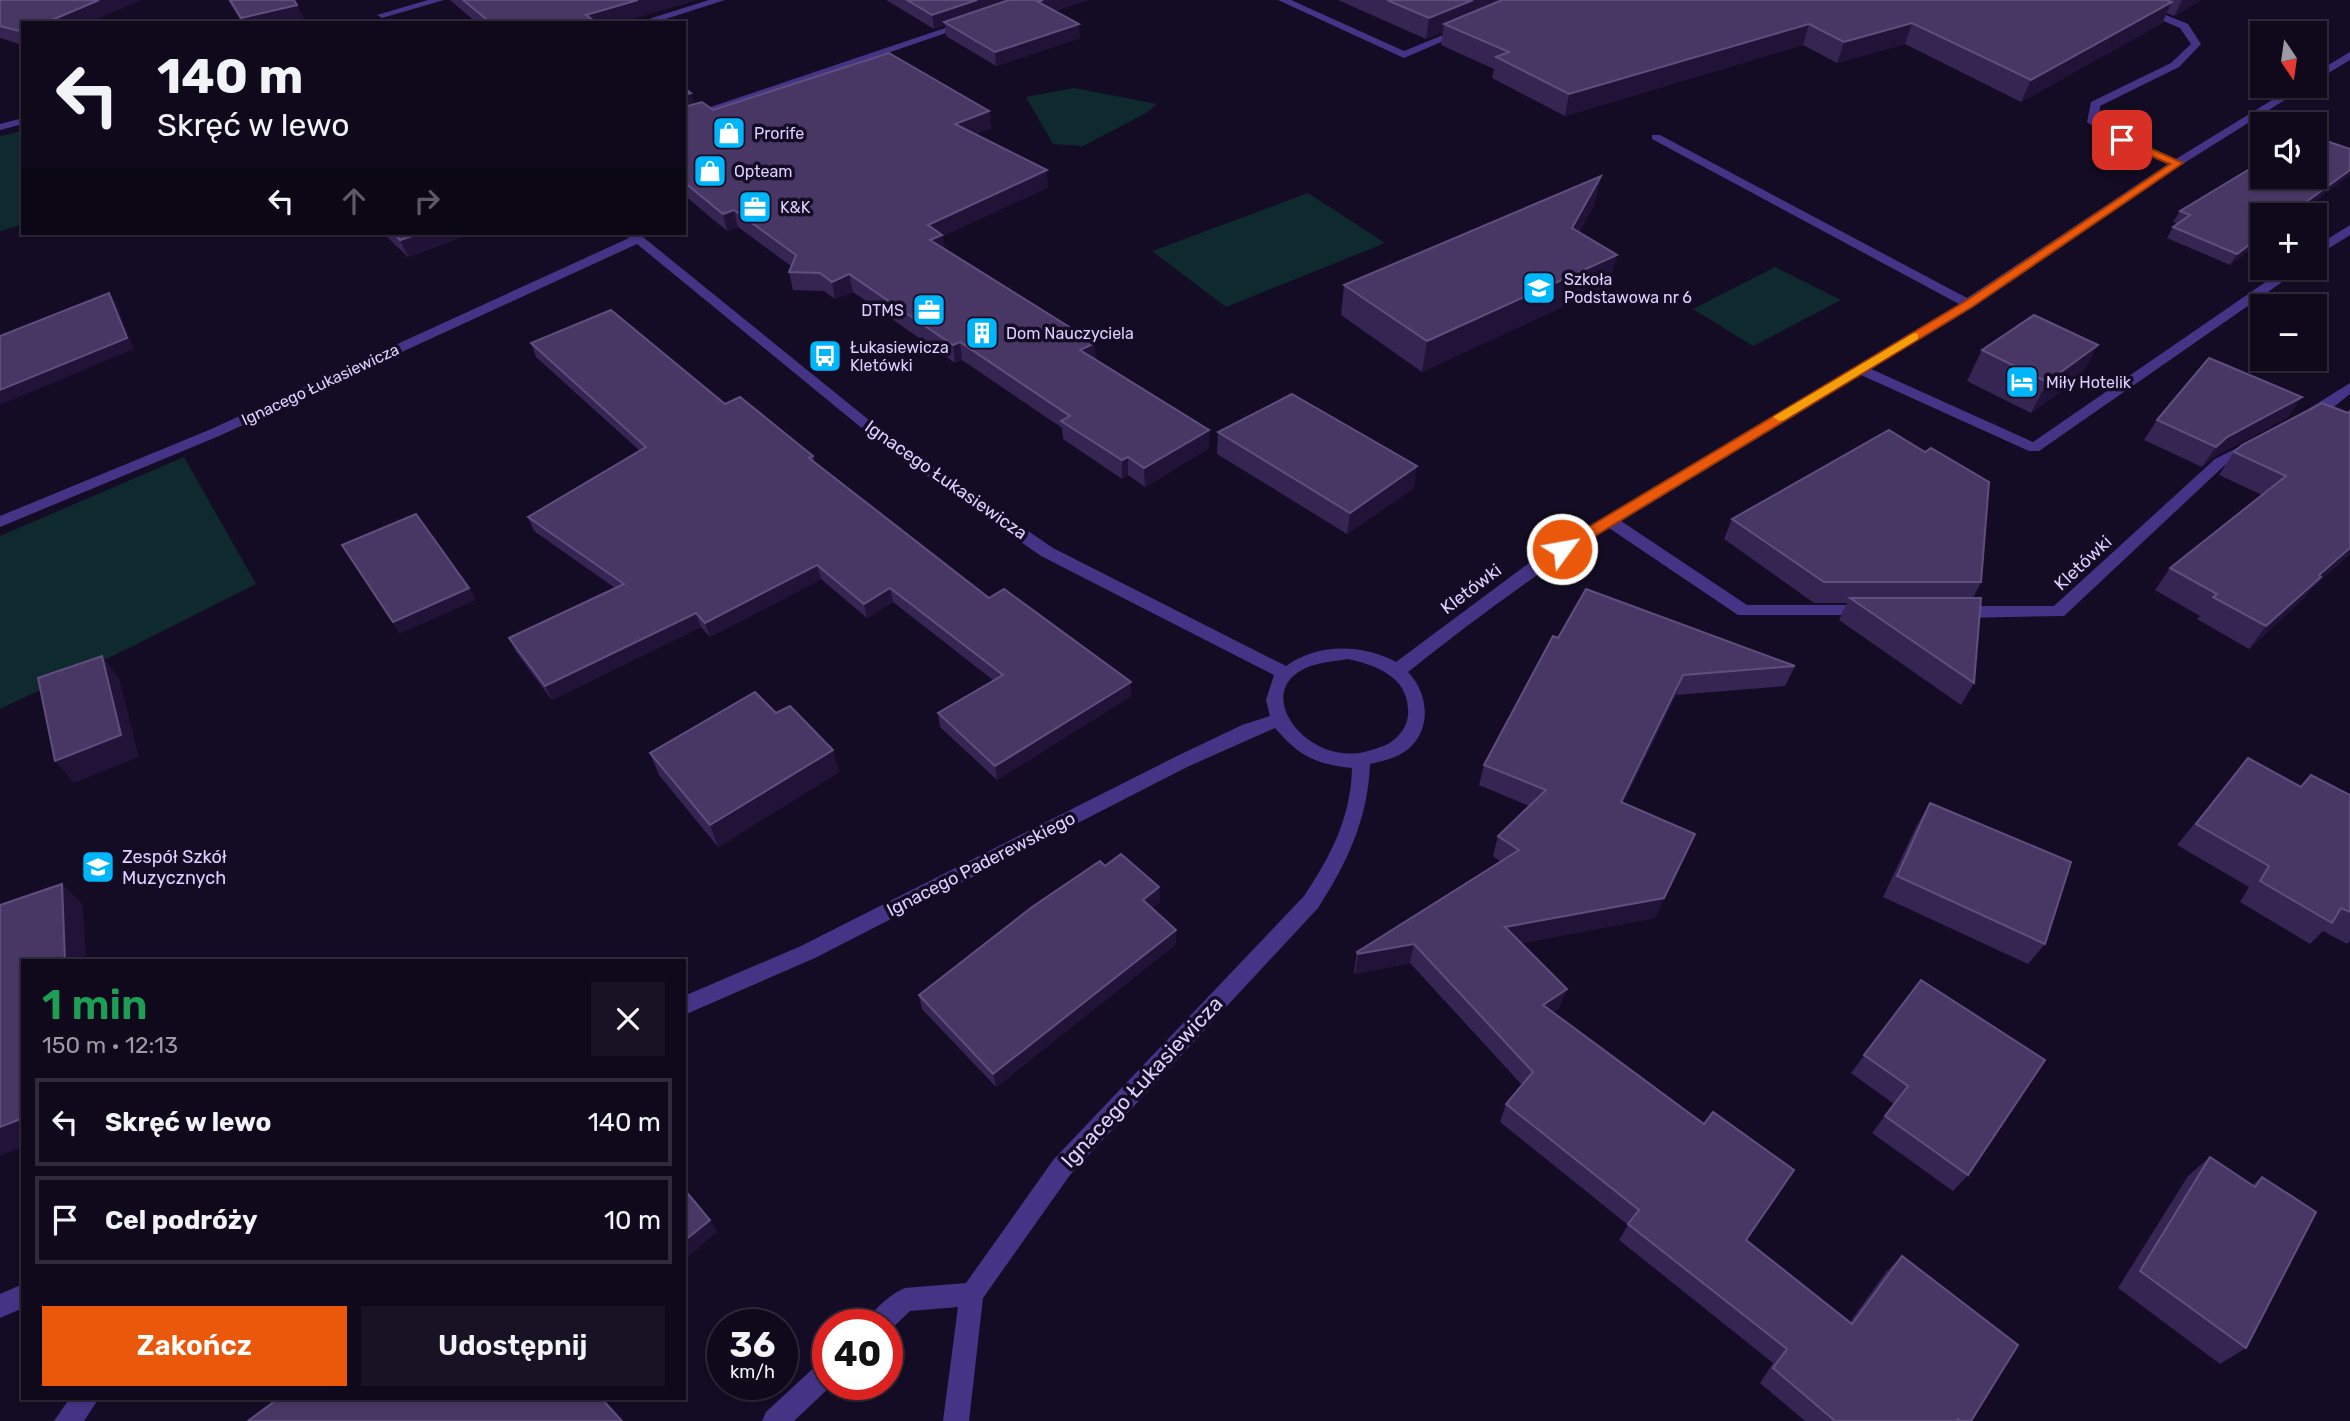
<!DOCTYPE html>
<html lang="pl">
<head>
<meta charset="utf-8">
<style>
  :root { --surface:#0f091b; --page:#181224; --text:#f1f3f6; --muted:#9b9aa3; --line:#2f2a3a; --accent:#ea580c }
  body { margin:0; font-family:Rubik,sans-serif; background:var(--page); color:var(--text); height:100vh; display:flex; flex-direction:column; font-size:26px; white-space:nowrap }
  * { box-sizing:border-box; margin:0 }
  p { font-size:23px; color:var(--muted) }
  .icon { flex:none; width:38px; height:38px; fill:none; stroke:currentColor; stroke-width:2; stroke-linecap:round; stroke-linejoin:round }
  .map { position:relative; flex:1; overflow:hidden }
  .sheet { position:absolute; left:21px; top:959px; width:665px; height:441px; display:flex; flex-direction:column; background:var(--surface); border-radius:0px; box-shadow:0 2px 5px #0004,0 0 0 2px var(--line) }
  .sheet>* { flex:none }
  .guide { position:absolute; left:21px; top:21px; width:665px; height:214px; border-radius:0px; box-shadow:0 2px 5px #0004,0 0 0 2px var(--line); background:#0f091b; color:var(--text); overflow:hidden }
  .needle { width:46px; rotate:167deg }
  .controls { position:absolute; left:2250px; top:21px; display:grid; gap:14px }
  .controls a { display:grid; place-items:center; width:77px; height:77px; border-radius:0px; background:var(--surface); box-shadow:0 2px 5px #0004,0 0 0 2px var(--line); font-size:35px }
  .speed { position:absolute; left:707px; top:1309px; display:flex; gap:14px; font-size:35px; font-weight:700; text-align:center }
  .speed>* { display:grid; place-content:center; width:91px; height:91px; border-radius:50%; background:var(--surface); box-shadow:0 2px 5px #0004,0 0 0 2px var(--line); line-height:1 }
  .speed small { font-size:18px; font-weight:400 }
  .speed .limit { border:10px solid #d22; background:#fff; color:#111 }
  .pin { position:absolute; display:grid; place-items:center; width:60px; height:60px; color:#fff; margin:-30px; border-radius:14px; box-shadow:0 4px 10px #0006 }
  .me { position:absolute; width:77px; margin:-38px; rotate:58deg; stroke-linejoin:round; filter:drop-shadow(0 0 5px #0008) }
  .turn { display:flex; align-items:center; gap:24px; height:147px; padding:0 21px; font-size:32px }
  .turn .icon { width:91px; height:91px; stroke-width:2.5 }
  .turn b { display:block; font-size:49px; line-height:60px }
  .lanes { display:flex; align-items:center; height:66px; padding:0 21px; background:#0003; justify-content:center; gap:35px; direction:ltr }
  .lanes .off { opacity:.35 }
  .round { display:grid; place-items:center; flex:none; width:74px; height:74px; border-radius:0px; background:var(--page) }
  .head { display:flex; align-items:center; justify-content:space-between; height:119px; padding:0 21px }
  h1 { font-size:42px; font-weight:600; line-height:52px; color:#1e9e55 }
  .action { display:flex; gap:14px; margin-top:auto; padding:14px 21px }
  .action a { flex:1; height:80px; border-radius:0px; background:var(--accent); color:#fff; font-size:28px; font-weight:600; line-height:80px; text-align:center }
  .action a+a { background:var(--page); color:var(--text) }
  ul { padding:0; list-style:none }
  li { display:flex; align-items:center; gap:21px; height:88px; margin:0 14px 10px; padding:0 7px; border:4px solid var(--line); border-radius:0px }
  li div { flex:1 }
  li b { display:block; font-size:26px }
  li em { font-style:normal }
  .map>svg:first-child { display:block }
</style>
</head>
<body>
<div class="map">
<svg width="2350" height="1421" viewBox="0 0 2350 1421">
  <rect width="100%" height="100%" fill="#140c24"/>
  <g fill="#0f2a2e">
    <path d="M1074 88 1157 104 1146 113 1083 146 1053 144 1026 97Z"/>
    <path d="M23 131V224L0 231V136Z"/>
    <path d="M1308 193 1385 243 1226 307 1152 251Z"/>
    <path d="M1775 267 1841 300 1753 346 1693 309Z"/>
    <path d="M184 457 256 584 127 649 0 709V536Z"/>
  </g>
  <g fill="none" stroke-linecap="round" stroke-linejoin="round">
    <g fill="#453486" fill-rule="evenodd">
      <path d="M428 0H444L382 18 377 15Z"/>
      <path d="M709 0H725L653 23H636Z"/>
      <path d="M1278 0H1291L1404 51 1460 28 1469 30 1404 58Z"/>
      <path d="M2115 0H2129L2188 24 2201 44 2179 67 2100 106 2099 121 2126 138 2176 159 2295 86H2307L2181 165 1973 307 1871 369 2033 442 2286 268H2300L2298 271 2039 451H2029L1861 375 1621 521 1747 605H1866L1872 607 1874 611 1872 615H1738L1609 528C1538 572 1473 620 1408 672 1432 697 1432 740 1397 756 1388 760 1378 762 1370 764 1368 819 1347 863 1318 908L1070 1175 983 1298 969 1421H943L958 1307 910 1311 887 1333V1325H866C872 1310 890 1294 905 1288L966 1283 1054 1159 1304 896C1331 856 1351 817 1352 768 1315 764 1299 756 1275 728L1187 767 815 958 684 1015V996L801 946 1175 757 1242 725 1270 716 1266 700 1274 675 1041 556 880 443 637 244 219 436 0 527V516L209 430 629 238 625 233H638L890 437 1053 548 1286 666C1318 643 1362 644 1396 662L1533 560 1959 304 1652 139V135H1660L1967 298 2168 164 2118 142 2087 122 2091 102 2171 63 2191 44 2180 28ZM1348 659C1375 665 1407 676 1408 709 1409 720 1405 729 1397 737 1389 745 1379 748 1368 751 1308 769 1246 689 1311 666 1322 662 1336 661 1348 659Z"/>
      <path d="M963 22 972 24 684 123V116Z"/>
      <path d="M2350 52V60L2315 81V73Z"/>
      <path d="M23 118V124L0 130V124Z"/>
      <path d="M2350 225V235L2315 257V247Z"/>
      <path d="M2350 383V394C2337 404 2319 422 2302 419V413Z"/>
      <path d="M2251 441 2256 443 2258 446 2256 449 2225 465 2064 616 1957 618 1949 612 1957 606H2054L2215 459Z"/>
      <path d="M23 1284V1308L0 1318V1294Z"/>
      <path d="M828 1360V1384H833L794 1421H762L766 1412 819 1363Z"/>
      <path d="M70 1398H99L84 1421H54Z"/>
    </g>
  </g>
  <g fill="#362453">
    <path d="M0 0 23 23V45L0 38Z"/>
    <path d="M228 0H294L304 20 294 23H242Z"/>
    <path d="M450 0H696L618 23H477Z"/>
    <path d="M886 0H1088L1054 11 1080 38 996 66 946 36 945 25 934 29Z"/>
    <path d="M1338 0H2201L2174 16 2167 13 2162 23 2021 102 1905 44 1837 63 1803 45 1565 116 1492 78 1494 69 1441 45 1443 32 1426 39Z"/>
    <path d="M684 88 693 104 713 110 989 111 991 128 975 134 1048 187 943 236 944 248 1096 360 1209 430V448L1145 487 1128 475 1122 479 1063 439 1062 428 962 360 955 363 853 292 835 299 824 291 793 290 789 272 791 266 738 227 727 231 684 195Z"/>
    <path d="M2350 149 2230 265 2167 238 2173 227 2178 224 2173 222 2180 211Z"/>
    <path d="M1601 176 1594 205 1579 232 1609 285 1422 372 1341 315 1344 285Z"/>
    <path d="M383 233H473L408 257Z"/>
    <path d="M531 343 725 404 813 456 815 463 989 598 1131 682V696L997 780 940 727 938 713 993 680 893 602 867 618 821 579 710 637 701 627 552 700 516 652 509 638 615 588 534 531 528 517 640 451 536 357Z"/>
    <path d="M2098 345 2081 376 2031 413 1967 381 1982 350Z"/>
    <path d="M2350 411V554L2313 587 2303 599 2249 649 2197 619 2200 616 2155 590 2170 568 2262 495 2219 475 2234 452 2348 413Z"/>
    <path d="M2288 417 2214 457 2202 467 2144 440 2157 420Z"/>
    <path d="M1218 432 1414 488 1347 534 1217 454Z"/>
    <path d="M1732 519 1981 582 1973 598 1974 683 1961 705 1839 620 1847 603H1814L1724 539Z"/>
    <path d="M342 545 469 588 475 600 400 633Z"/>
    <path d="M1558 638 1795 666 1785 686 1676 695 1623 803 1695 834 1655 918 1521 943 1567 989 1559 1008 1553 1012 1746 1240 1850 1322 1886 1272 1902 1256 1971 1421H1805L1760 1383 1773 1363 1619 1240 1628 1225 1500 1122 1506 1104 1522 1085 1410 963 1355 974 1354 971 1357 952 1501 862 1493 856 1498 836 1529 806 1479 785 1484 765Z"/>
    <path d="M650 753 839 772 718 847 659 775Z"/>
    <path d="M2248 758 2300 787 2350 795V941L2347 944 2323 931 2310 944 2240 902 2249 887 2177 845Z"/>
    <path d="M1930 803 2045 944 2028 964 1883 897 1917 825Z"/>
    <path d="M1105 866 1159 887 1160 902 1152 908 1176 944 996 1087 922 1009 919 995Z"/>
    <path d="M1921 980 1968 1175 1953 1191 1872 1133 1894 1104 1851 1073Z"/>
    <path d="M2210 1157 2252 1185 2262 1177 2246 1348 2220 1364 2118 1288 2188 1176Z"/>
  </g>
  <g fill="#211338">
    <path d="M99 0H141L89 23H45Z"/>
    <path d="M638 0H696L618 23H588L586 15Z"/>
    <path d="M977 0H1019L944 22 945 25 934 29 932 15Z"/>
    <path d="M1043 0H1088L1039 15 1038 2Z"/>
    <path d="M1473 0H1520L1444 24 1443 32 1426 39 1429 18Z"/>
    <path d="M2182 0H2201L2174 16Z"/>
    <path d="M2172 2 2162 23 2021 102 2031 80Z"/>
    <path d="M297 5 304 20 294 23H243L241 18Z"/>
    <path d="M1912 23 1905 44 1837 63 1844 42Z"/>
    <path d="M1079 24 1080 38 996 66 995 52Z"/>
    <path d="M1809 24 1803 45 1565 116 1569 94Z"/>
    <path d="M691 93 695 110 684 114V95Z"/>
    <path d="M989 111 991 128 957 141 955 124Z"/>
    <path d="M1047 170 1048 187 943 236 945 252 933 257 928 225Z"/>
    <path d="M2350 170V175L2296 215H2288Z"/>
    <path d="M1601 176 1594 205 1565 257 1572 228Z"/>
    <path d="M734 210 738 227 727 231 723 214Z"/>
    <path d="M421 233H473L408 257 400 240Z"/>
    <path d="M2263 234V240L2230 265 2237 254Z"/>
    <path d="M1617 255 1609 285 1422 372 1427 341Z"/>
    <path d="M849 274 853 292 835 299 832 282Z"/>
    <path d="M109 293 116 304 134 349 0 405V390Z"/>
    <path d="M960 342 962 360 955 363 953 345Z"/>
    <path d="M1095 343 1096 361 1080 350Z"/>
    <path d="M2098 345 2081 376 2031 413 2047 382Z"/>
    <path d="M2302 397 2288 417 2214 457 2202 467 2216 447 2227 437Z"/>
    <path d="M1209 430V448L1145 487 1144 468Z"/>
    <path d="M1128 457V475L1122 479V460Z"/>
    <path d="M1417 466 1414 488 1347 534 1350 513Z"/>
    <path d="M2350 548V554L2313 587 2303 599 2249 649 2266 626 2319 575Z"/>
    <path d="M817 565 821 579 710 637 705 623Z"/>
    <path d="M469 588 475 600 400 633 393 622Z"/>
    <path d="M890 588 893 602 867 618 864 604Z"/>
    <path d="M696 613 701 627 552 700 545 686Z"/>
    <path d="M102 656 119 678 139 757 74 783 55 761Z"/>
    <path d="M1683 675 1676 695 1613 823 1621 802Z"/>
    <path d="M1131 682V696L997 780 995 766Z"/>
    <path d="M833 750 839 772 718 847 710 825Z"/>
    <path d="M1695 834 1655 918 1499 947 1505 927Z"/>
    <path d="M62 884 83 905 86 961H65Z"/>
    <path d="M1159 887 1160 902 1144 915 1143 900Z"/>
    <path d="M1176 930V944L996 1087 993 1074Z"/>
    <path d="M1414 944 1410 963 1355 974 1358 954Z"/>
    <path d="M1567 989 1559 1008 1536 1024 1543 1005Z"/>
    <path d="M23 1118V1146L0 1156V1127Z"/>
    <path d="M710 1220 717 1232 684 1260V1241Z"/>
  </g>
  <g fill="#483665" stroke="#5f4e7e" stroke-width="2">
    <path d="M0 0H99L45 23H23V32L0 26Z"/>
    <path d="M230 0H294L297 5 241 18Z"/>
    <path d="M463 0H638L586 15 597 23H491Z"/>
    <path d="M907 0H977L932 15Z"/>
    <path d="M1009 0H1043L1038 2 1079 24 995 52 944 22Z"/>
    <path d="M1387 0H1473L1429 18Z"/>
    <path d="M1502 0H2166L2172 2 2031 80 1912 23 1844 42 1809 24 1569 94 1496 57 1509 52 1444 24Z"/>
    <path d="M889 53 989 111 955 124 1047 170 928 225 942 235 930 240 1095 343 1080 350 1209 430 1144 468 1128 457 1122 460 1061 421 1070 416 960 342 953 345 849 274 832 282 820 273 789 272 796 255 734 210 723 214 684 182V107L702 102 713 110Z"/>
    <path d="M684 88 691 93 684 95Z"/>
    <path d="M2315 137 2350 149V170L2288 215H2263V234L2237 254 2173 227 2190 215 2180 211 2263 161V177H2315Z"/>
    <path d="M1601 176 1572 228 1617 255 1427 341 1344 285Z"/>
    <path d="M393 233H421L400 240Z"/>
    <path d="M109 293 127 338 0 390V336Z"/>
    <path d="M611 310 725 404 740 397 813 456 809 458 989 598 1004 589 1131 682 995 766 938 713 1003 675 890 588 864 604 817 565 705 623 696 613 545 686 509 638 624 584 528 517 646 447 531 343Z"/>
    <path d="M2034 315 2098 345 2047 382 1982 350Z"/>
    <path d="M2209 358 2302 397 2227 437 2216 447 2157 420Z"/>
    <path d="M1292 394 1417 466 1350 513 1218 432Z"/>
    <path d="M2322 403 2348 413 2350 411V548L2319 575 2321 577 2266 626 2213 597 2217 594 2170 568 2286 476 2234 452 2242 445Z"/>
    <path d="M1889 430 1925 452 1931 448 1989 482 1981 582H1824L1732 519Z"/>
    <path d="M416 514 469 588 393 622 342 545Z"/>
    <path d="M1586 589 1795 666 1683 675 1621 802 1695 834 1664 898 1505 927 1567 989 1543 1005 1704 1124 1713 1112 1794 1170 1746 1240 1852 1324 1902 1256 2018 1345 1971 1421H1961L1958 1419 1957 1421H1835L1773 1368 1787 1349 1628 1224 1639 1210 1506 1104 1533 1072 1414 944 1358 954 1357 952 1519 850 1498 836 1546 790 1484 765 1553 636 1558 638Z"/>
    <path d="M1850 598H1981L1974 683Z"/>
    <path d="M102 656 121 735 55 761 38 678Z"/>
    <path d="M755 692 776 713 790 706 833 750 710 825 650 753Z"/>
    <path d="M2248 758 2301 787 2311 775 2350 795V912L2341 908 2332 923 2260 881 2269 866 2196 824Z"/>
    <path d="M1930 803 2071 862 2045 944 1897 876Z"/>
    <path d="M1121 854 1159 887 1143 900 1176 930 993 1074 919 995 1032 907 1100 861 1105 866Z"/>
    <path d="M62 884 65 961H23V1118L0 1127V905Z"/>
    <path d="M1921 980 2045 1060 1968 1175 1885 1116 1908 1086 1864 1055Z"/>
    <path d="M2210 1157 2255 1187 2262 1177 2316 1212 2246 1348 2140 1271Z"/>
    <path d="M684 1189 710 1220 684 1241Z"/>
    <path d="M279 1398H601L622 1421H248Z"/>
  </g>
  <path fill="#ea580c" stroke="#983908" stroke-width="2" d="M2118 137H2125L2183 163 1972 307 1567 553H1557V546L1964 302 2170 164 2118 142Z"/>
  <path fill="#f59e0b" d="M1914 333 1918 334V339L1784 420 1779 421 1773 417Z"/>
  <defs>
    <symbol id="shop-square" viewBox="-11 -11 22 22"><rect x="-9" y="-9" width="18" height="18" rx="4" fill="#00b6fa" stroke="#140c24"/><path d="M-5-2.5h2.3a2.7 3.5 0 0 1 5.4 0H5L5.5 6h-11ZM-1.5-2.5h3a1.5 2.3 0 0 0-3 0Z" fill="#fff"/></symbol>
    <symbol id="office-square" viewBox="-11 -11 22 22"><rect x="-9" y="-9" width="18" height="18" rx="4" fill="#00b6fa" stroke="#140c24"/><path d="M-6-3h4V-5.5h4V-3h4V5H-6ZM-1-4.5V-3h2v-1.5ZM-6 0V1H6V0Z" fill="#fff"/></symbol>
    <symbol id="school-square" viewBox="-11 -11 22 22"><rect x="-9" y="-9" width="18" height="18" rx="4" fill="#00b6fa" stroke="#140c24"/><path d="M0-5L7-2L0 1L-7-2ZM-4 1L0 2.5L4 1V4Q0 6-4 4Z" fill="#fff"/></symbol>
    <symbol id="building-square" viewBox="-11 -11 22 22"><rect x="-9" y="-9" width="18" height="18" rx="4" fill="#00b6fa" stroke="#140c24"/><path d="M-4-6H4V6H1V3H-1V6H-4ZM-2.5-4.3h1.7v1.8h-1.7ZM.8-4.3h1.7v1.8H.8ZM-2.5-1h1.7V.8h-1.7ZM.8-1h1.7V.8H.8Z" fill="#fff"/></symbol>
    <symbol id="bus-square" viewBox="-11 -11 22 22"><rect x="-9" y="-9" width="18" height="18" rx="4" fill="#00b6fa" stroke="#140c24"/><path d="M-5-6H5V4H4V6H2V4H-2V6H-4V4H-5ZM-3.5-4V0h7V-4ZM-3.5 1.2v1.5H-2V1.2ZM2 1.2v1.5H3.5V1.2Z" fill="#fff"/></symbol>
    <symbol id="hotel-square" viewBox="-11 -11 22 22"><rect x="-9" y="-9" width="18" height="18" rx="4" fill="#00b6fa" stroke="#140c24"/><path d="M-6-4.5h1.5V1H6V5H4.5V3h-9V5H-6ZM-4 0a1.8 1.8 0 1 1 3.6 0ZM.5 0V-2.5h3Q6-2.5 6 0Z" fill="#fff"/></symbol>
  </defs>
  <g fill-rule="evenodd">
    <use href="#shop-square" x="710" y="114" width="38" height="38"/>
    <use href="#shop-square" x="691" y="152" width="38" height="38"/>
    <use href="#office-square" x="736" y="188" width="38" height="38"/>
    <use href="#school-square" x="1520" y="269" width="38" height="38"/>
    <use href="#office-square" x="910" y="291" width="38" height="38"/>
    <use href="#building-square" x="963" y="314" width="38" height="38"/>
    <use href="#bus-square" x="806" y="337" width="38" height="38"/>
    <use href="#hotel-square" x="2003" y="363" width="38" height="38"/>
    <use href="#school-square" x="79" y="848" width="38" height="38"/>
  </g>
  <g text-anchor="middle" stroke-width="7" stroke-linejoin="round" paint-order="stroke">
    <g font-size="16" fill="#ddcfff" stroke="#140c24" text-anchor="start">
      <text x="754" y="139">Prorife</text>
      <text x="734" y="177">Opteam</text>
      <text x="780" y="213">K&amp;K</text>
      <text x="1564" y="285">Szkoła<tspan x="1564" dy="18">Podstawowa nr 6</tspan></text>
      <text x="904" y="316" text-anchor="end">DTMS</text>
      <text x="1006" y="339">Dom Nauczyciela</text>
      <text x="850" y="353">Łukasiewicza<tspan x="850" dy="18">Kletówki</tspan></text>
      <text x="2046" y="388">Miły Hotelik</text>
    </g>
    <g font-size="16" fill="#ddcfff" stroke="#140c24">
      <text transform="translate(320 384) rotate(-25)" y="6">Ignacego Łukasiewicza</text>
    </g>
    <g font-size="18" fill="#ddcfff" stroke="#140c24">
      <text transform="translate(946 480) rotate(35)" y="6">Ignacego Łukasiewicza</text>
      <text transform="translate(2083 563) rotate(-43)" y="6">Kletówki</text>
      <text transform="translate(1471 589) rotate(-37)" y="6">Kletówki</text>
      <text transform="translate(981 864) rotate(-27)" y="6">Ignacego Paderewskiego</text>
    </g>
    <g font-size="18" fill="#ddcfff" stroke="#140c24" text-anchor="start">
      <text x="122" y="863">Zespół Szkół<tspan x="122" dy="21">Muzycznych</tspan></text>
    </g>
    <g font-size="21" fill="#ddcfff" stroke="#140c24">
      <text transform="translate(1142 1082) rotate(-47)" y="7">Ignacego Łukasiewicza</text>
    </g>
  </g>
</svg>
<div class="controls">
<a><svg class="needle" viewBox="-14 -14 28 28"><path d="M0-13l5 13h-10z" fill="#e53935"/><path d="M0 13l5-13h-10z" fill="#9b9aa3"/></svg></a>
<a><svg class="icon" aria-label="sound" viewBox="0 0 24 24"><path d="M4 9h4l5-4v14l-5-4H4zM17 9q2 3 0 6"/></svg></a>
<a>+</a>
<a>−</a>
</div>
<div class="speed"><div>36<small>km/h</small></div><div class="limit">40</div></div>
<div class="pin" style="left:2122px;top:140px;background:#d93025"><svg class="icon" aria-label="arrive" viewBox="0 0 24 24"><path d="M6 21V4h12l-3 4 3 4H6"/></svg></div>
<svg class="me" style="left:1562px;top:549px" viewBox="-20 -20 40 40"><circle r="17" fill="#ea580c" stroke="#fff" stroke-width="3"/><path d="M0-11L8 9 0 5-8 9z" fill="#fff"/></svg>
<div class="guide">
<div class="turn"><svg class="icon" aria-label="left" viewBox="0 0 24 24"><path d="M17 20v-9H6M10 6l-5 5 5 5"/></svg><div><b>140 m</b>Skręć w lewo</div></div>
<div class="lanes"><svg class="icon" aria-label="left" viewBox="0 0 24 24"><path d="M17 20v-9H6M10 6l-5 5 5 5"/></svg><svg class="icon off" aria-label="ahead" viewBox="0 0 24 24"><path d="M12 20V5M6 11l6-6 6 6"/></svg><svg class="icon off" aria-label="right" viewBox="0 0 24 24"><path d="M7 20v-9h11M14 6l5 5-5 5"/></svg></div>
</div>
<section class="sheet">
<div class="head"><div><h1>1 min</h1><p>150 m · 12:13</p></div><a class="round"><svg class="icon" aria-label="close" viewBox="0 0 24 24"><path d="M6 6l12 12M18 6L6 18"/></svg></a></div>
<ul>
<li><svg class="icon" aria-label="left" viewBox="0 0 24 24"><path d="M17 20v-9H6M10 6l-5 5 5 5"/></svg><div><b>Skręć w lewo</b></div><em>140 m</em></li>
<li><svg class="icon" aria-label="arrive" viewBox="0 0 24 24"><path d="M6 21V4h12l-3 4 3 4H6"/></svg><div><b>Cel podróży</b></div><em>10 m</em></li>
</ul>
<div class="action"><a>Zakończ</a><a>Udostępnij</a></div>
</section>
</div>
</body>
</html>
